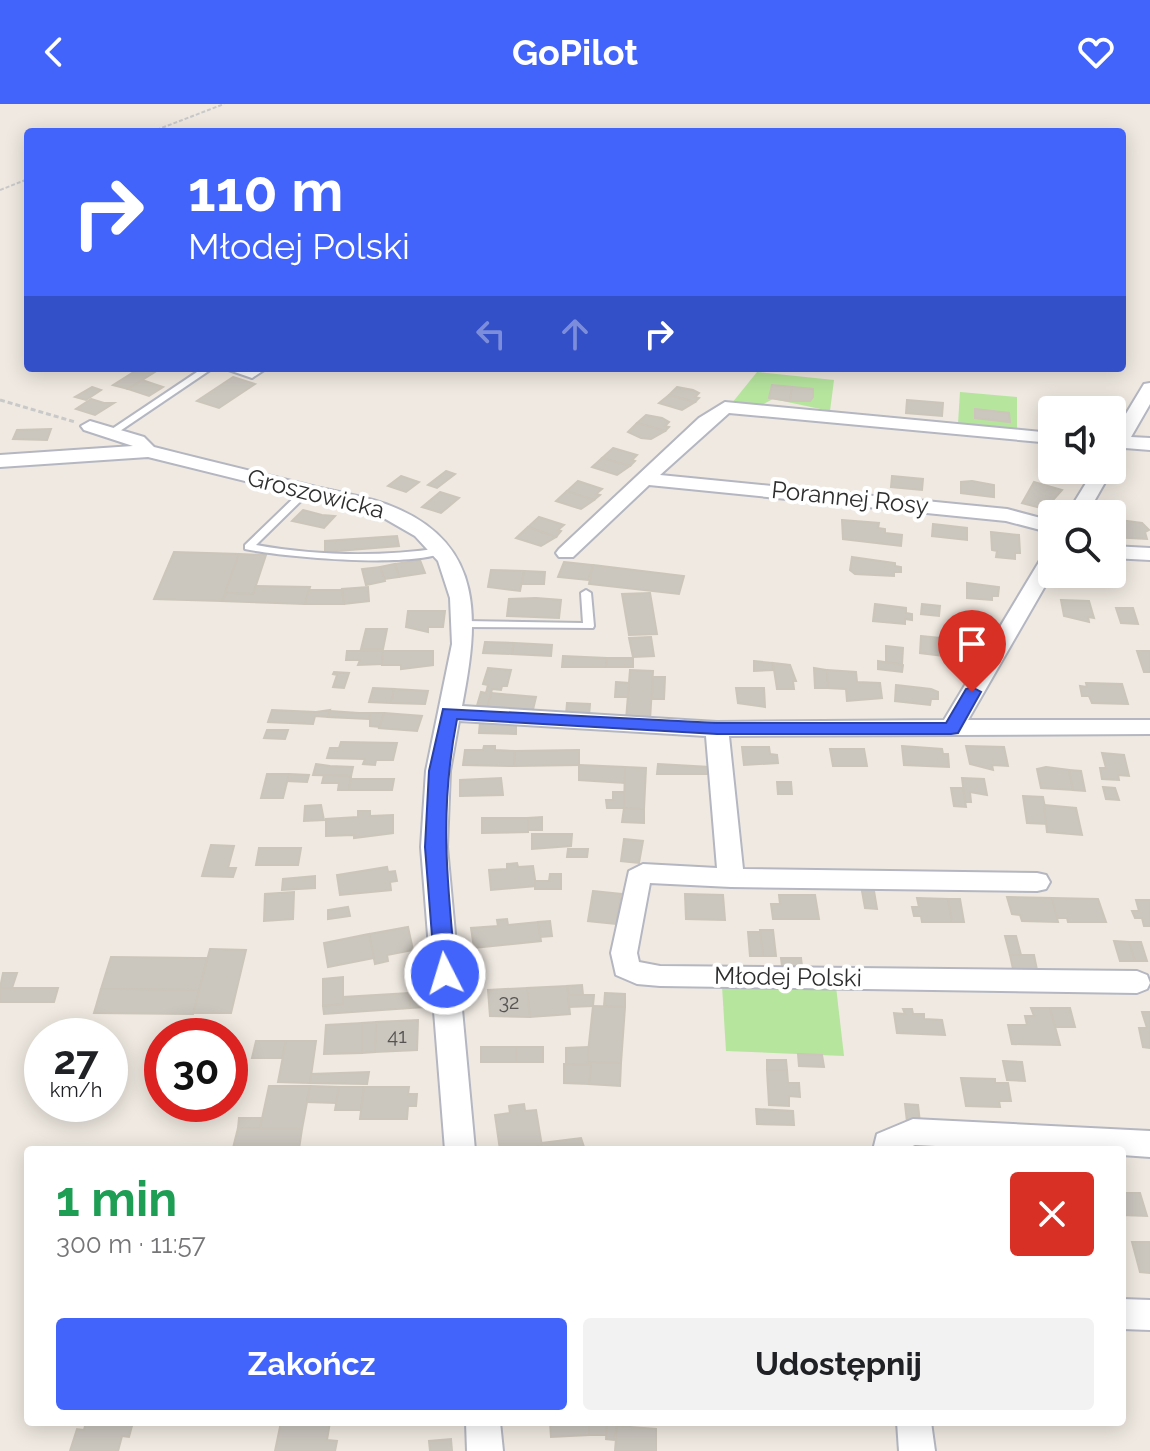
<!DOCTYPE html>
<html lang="pl">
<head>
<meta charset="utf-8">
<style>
  :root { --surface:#fff; --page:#f2f2f2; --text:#202124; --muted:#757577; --accent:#4264fb }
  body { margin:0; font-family:Raleway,sans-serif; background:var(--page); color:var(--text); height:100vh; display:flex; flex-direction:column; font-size:30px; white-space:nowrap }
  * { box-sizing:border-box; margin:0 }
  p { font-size:26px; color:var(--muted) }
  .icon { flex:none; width:44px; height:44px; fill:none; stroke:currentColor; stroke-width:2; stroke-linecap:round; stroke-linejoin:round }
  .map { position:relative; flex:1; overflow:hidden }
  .panel { position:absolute; left:24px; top:1042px; width:1102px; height:280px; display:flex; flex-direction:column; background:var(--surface); border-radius:8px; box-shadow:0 4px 20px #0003 }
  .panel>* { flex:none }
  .top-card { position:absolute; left:24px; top:24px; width:1102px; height:244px; border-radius:8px; box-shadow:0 4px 20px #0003; background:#4264fb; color:#fff; overflow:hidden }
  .fabs { position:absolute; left:1038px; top:292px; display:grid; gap:16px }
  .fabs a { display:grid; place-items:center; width:88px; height:88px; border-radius:8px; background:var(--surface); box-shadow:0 4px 20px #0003; font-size:40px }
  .speed { position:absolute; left:24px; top:914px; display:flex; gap:16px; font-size:40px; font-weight:700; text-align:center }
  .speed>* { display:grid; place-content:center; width:104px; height:104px; border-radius:50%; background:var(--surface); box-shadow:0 4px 20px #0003; line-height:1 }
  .speed small { font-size:20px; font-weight:400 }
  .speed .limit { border:12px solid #d22; background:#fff; color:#111 }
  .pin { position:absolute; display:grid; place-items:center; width:68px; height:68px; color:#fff; margin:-82px -34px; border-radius:50% 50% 50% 0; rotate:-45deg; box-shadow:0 0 8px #0007 }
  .pin .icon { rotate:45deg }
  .me { position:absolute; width:88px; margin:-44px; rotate:355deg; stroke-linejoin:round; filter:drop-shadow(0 0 6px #0008) }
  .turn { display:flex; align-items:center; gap:28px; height:168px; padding:0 32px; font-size:36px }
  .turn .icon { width:104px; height:104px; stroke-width:2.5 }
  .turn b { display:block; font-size:56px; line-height:68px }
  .lanes { display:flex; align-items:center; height:76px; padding:0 32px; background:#0003; justify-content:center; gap:40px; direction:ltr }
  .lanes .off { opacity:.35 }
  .round { display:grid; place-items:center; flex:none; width:84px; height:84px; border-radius:8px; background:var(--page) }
  .summary { display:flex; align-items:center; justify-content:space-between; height:136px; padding:0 32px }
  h1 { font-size:48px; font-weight:700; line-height:60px; color:#1e9e55 }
  .action { display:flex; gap:16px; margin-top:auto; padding:16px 32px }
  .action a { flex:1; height:92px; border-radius:8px; background:var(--accent); color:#fff; font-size:32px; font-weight:700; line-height:92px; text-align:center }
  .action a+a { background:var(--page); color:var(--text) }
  header { display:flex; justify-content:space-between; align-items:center; height:104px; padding:0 32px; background:var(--accent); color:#fff; font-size:36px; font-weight:700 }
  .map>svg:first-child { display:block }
</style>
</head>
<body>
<header><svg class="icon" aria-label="back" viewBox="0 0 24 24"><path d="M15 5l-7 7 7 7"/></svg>GoPilot<svg class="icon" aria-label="heart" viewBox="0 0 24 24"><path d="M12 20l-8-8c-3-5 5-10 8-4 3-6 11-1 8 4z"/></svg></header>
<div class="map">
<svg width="1150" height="1347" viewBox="0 0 1150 1347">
  <rect width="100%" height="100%" fill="#efe9e1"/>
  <g fill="#b6e59e">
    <path d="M757 268 834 276 830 307 773 295 758 303 732 299Z"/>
    <path d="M960 288 1017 293V326L958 320Z"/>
    <path d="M835 874 844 952 726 947 722 882Z"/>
  </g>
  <g fill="#cbc7bf" stroke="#cbc5ba" stroke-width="2">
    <path d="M140 264 155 268 128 285 113 281Z"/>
    <path d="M233 273 255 280 219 304 197 297Z"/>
    <path d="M142 276 163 283 149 292 128 285Z"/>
    <path d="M772 281 792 283 790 297 769 294Z"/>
    <path d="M92 283 101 286 86 296 75 293Z"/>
    <path d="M677 283 693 286 699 289 695 293 699 294 695 298 669 291Z"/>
    <path d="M792 283 813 285V293L810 297H790Z"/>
    <path d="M669 291 695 298 682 306 659 299Z"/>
    <path d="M91 295 104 299H114L95 311 76 305Z"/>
    <path d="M907 296 943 299 942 312 906 309Z"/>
    <path d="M975 305 1009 309 1010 318 975 314Z"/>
    <path d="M646 311 662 314 669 318 665 322 669 323 665 327 637 319Z"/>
    <path d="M637 319 665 327 651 335 641 334 628 328Z"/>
    <path d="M51 325 47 336 13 335 17 326Z"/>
    <path d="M613 344 637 351 632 356 635 357 630 362 602 354Z"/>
    <path d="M602 354 630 362 617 371 592 363Z"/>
    <path d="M446 367 455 370 437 384 428 381Z"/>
    <path d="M401 372 419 378 406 388 388 382Z"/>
    <path d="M892 372 923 375 922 386 891 383Z"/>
    <path d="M578 377 602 385 596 390 600 391 594 396 567 387Z"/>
    <path d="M972 377 994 381V393L961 389V378Z"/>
    <path d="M1034 378 1062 386 1045 405 1022 399Z"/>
    <path d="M567 387 594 396 581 405 556 397Z"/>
    <path d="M440 388 459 394 441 409 422 403Z"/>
    <path d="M303 406 322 411 335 412 324 424 292 417Z"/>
    <path d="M539 413 564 421 558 426 561 427 556 433 528 423Z"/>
    <path d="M1112 415 1142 419 1149 426 1145 428 1147 435 1112 433Z"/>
    <path d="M842 416 879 419 878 424 885 425V429L902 431 901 442 843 435Z"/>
    <path d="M933 420 967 424V436L932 432Z"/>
    <path d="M528 423 556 433 541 442 516 434Z"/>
    <path d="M991 428 1019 431 1020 449H1015V455L996 453 997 447 992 446Z"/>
    <path d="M397 432 399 442 325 448V437Z"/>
    <path d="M174 448 239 450 222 497 154 495Z"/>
    <path d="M239 450 266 451 253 490 225 489Z"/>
    <path d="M852 453 895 459V462L901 463V468H894V472L855 470 850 466Z"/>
    <path d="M420 456 425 469 399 473 395 460Z"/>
    <path d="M564 458 593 461 588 476 558 473Z"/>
    <path d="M395 460 399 473 385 475 380 463Z"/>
    <path d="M593 461 684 472 679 490 589 480Z"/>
    <path d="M380 463 385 477 366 481 362 465Z"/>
    <path d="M491 466 524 467 520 487 488 483Z"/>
    <path d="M524 467 545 468 544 480H522Z"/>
    <path d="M967 479 999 483 998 492H992V496L967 494Z"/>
    <path d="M256 482 310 483 305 500 222 497 226 489 253 490Z"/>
    <path d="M368 483 369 497 344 500 342 485Z"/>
    <path d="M309 486H342L344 500H305Z"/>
    <path d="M650 489 657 530 629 531 622 490Z"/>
    <path d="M536 494 561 496 559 514 507 512 509 495Z"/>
    <path d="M1061 496 1089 497 1094 514 1088 513 1089 518 1064 512Z"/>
    <path d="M875 500 906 504V509L912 510V516L905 515V520L873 517Z"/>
    <path d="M922 500 940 502 939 512 921 510Z"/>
    <path d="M1116 504H1133L1138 520 1121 519Z"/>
    <path d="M408 507H445L443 523H428V528L406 523Z"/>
    <path d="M366 525H387L383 545H361Z"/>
    <path d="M921 532 960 536V549L953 548V553L920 549Z"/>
    <path d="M651 533 654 552 633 553 629 534Z"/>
    <path d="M485 538 514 539 512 550 483 549Z"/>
    <path d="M514 539 552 541 551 552 512 550Z"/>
    <path d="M886 542 903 544 902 560 886 558Z"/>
    <path d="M347 547H383L382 560 358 561 360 556H346Z"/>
    <path d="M383 547H433V561L401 565V561H382Z"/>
    <path d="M1137 547H1150V568H1144Z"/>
    <path d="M563 552 606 554V563H562Z"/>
    <path d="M607 554H633V563H606Z"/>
    <path d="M754 557 772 559 773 566 754 567Z"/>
    <path d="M878 557 903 561 902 568 878 565Z"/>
    <path d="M773 559 790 561 796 577H793L794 585H777Z"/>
    <path d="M488 564 511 566 507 582H502L501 586 492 585 487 606 476 605 481 588 486 589 488 581 483 580Z"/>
    <path d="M814 564 827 566 828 584H815Z"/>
    <path d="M630 566 653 567 650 616H626Z"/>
    <path d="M827 566 856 568 857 578 880 579 882 594 847 597 846 585 828 584Z"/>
    <path d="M334 568 349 569 344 584 333 583 337 571 333 570Z"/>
    <path d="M653 573H665L664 595H652Z"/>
    <path d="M616 578 629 579 628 593H615Z"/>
    <path d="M1086 579 1122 580 1128 600 1092 599 1089 592H1082L1080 582 1087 583Z"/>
    <path d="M896 581 931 585 938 588V595H931L930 601 895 597Z"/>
    <path d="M373 584 394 585 391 599 369 598Z"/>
    <path d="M736 584H764L765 603 738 599Z"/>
    <path d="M394 585 428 587 425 600 391 599Z"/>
    <path d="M491 589 536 593 532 610 487 606Z"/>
    <path d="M567 599 590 600 589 612 566 611Z"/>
    <path d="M272 606 316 608 330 606 328 613 315 612 313 620 268 618Z"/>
    <path d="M330 607 359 609H370L369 615 328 613Z"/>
    <path d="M370 609H384L380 623 370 622Z"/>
    <path d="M384 609 422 612 417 627 379 624Z"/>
    <path d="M480 618 516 619V630L479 629Z"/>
    <path d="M267 626H288L285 635 264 634Z"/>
    <path d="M341 638 397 639 393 656H376L375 661 363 660 365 655 327 654 330 644H339Z"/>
    <path d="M484 642H495V646L515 647 514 662 463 661 465 646H483Z"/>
    <path d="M902 642 942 645 943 650H948L949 663 904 661Z"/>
    <path d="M966 642 1004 643 1008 662 992 661 993 666 970 660Z"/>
    <path d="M742 643H769L770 650 777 651 778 659 744 661Z"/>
    <path d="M830 645H864L867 662H833Z"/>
    <path d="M579 646V661L514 662 515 647Z"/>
    <path d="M1102 649 1124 651 1129 672 1118 671 1119 676 1102 675 1100 664H1106Z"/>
    <path d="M316 660 330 662 353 663 351 672 313 671Z"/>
    <path d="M658 660 710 663V670H657Z"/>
    <path d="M579 661 625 663V679L579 676Z"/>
    <path d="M625 663 646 664 644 705 624 704Z"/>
    <path d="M1046 663 1069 666 1073 686 1041 684 1037 665Z"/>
    <path d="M1069 666 1081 667 1085 687 1073 686Z"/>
    <path d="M267 670H289L283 694H261Z"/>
    <path d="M289 670 309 671 307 678 287 677Z"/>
    <path d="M324 671 351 672 349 686H338L339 679H322Z"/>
    <path d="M351 672V675H394L392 686H349Z"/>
    <path d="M501 674 503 691 460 692V676Z"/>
    <path d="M962 674 984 675 987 691 970 688 971 698H965Z"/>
    <path d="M777 678H791L792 690H778Z"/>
    <path d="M1103 683 1115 684 1119 696 1106 695Z"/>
    <path d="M951 684H963L966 703 954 702Z"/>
    <path d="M613 688H624V704H607L606 696H613Z"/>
    <path d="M1023 692 1043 693 1048 720 1027 719Z"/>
    <path d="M321 701 324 716 304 717 305 702Z"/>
    <path d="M1044 701 1076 704 1082 731 1047 728Z"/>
    <path d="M624 704 644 705V719L622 718Z"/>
    <path d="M358 707H370V712L393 711V729L354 734V731L326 732V715L358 713Z"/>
    <path d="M542 713V726H528V714Z"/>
    <path d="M482 714H528V728L482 729Z"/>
    <path d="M532 730H572L571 742 532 745Z"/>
    <path d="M624 735 643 737 639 759 621 757Z"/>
    <path d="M211 741 234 742 228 764H236L233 773 202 772Z"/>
    <path d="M259 744H301L298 761H256Z"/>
    <path d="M568 745H588L587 753H567Z"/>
    <path d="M517 759 518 763 533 762 536 782 491 786 489 766 507 765V760Z"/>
    <path d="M387 763 388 768 395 767 397 777 390 778 391 786 340 791 337 771Z"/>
    <path d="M550 770H561V785H535V777H549Z"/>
    <path d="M315 772V784L282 786 283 775Z"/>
    <path d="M593 787 621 790 616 820 588 817Z"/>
    <path d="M862 787H874L877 805 865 804Z"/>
    <path d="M294 788 293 815 264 817 265 790Z"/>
    <path d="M685 790 723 791 725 816 686 815Z"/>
    <path d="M779 791H815L819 815H773L771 800H780Z"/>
    <path d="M1007 793 1052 794 1058 818 1022 817 1020 811 1012 810Z"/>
    <path d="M917 794 948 795 952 818H922L921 812H914L912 803H919Z"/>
    <path d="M1052 794 1098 795 1106 818H1068L1067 814H1057Z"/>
    <path d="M948 795H960L964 818H952Z"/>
    <path d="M1136 796H1150V822H1144L1142 814H1135L1132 807H1139Z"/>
    <path d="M348 803 350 812 328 815V806Z"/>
    <path d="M507 815 508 821 538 818 541 837 474 844 471 824 498 822 497 816Z"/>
    <path d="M550 817 552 832 540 833 538 818Z"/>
    <path d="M408 823 413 846 387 851 388 857 375 860 369 830Z"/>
    <path d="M760 826H773L776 852H763Z"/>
    <path d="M748 828H760L763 852H750Z"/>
    <path d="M369 830 374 854 328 863 324 839Z"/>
    <path d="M1005 832H1016L1021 851H1010Z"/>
    <path d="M1114 837 1129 838 1135 857H1120Z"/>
    <path d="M1129 838H1141L1147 857H1135Z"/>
    <path d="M210 845 246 846 231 909H193Z"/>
    <path d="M1010 851H1034L1037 866 1013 865Z"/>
    <path d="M111 853 196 854H207L199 886 101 885Z"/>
    <path d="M781 854H801L802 862H782Z"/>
    <path d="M3 869H17L12 884H0Z"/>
    <path d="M343 873V900L323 902V875Z"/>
    <path d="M582 881 583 891H568L567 882Z"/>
    <path d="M567 882 570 910 530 913 527 884Z"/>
    <path d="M0 884H58L54 898H0Z"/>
    <path d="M527 884 530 913 490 912 488 886Z"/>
    <path d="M101 885 199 886 193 910 94 909Z"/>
    <path d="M425 888 426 903 410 904 409 889Z"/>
    <path d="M409 889 410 904 324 910 323 902 343 900V893Z"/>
    <path d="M605 889 625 890V903L604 902Z"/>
    <path d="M568 891H594L593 902 569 903Z"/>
    <path d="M593 902 625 903 621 959 587 958Z"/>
    <path d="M1031 904H1050L1060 941 1012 940 1008 921H1027L1025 912H1034Z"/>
    <path d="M1050 904H1070L1075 923H1055Z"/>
    <path d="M903 905H912L913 910H924V915L942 916 945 931 897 929 894 909 905 910Z"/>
    <path d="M1142 908H1150V944L1143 943 1139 924H1147Z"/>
    <path d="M418 916 417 946 375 948 376 918Z"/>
    <path d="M376 918 375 948 362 949V919Z"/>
    <path d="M362 919V949L324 950 326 921Z"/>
    <path d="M256 937H286L282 954H252Z"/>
    <path d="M286 937H316L310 979 278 978Z"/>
    <rect x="481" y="943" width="35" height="15"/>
    <rect x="516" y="943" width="27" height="15"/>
    <path d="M588 943V961L566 960V944Z"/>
    <path d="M798 950 822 951 824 963 799 962Z"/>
    <path d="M767 956H786L787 966H767Z"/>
    <path d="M1003 957 1022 958 1025 977 1007 976Z"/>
    <path d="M587 958 621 959 620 982 589 980 591 961Z"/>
    <path d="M564 960 591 961 589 980 564 979Z"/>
    <path d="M767 966H787L788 979H799L800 993 789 992V1002L769 1001Z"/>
    <path d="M369 968 367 980 310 979 311 970Z"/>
    <path d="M961 974 995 975V979H1008L1011 997H999L1000 1003 966 1002Z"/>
    <path d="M269 982H310L302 1025 260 1024Z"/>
    <path d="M310 982 339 983 336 999 307 998Z"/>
    <path d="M339 983H364L361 1006H335Z"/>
    <path d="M364 983H409L408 990H417L416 1002H408L407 1015H360Z"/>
    <path d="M524 1000 525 1007 536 1006 542 1042 500 1046 495 1011 510 1009 509 1002Z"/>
    <path d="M905 1000 918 1001 920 1019 907 1018Z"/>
    <path d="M756 1005 793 1007 794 1021 757 1020Z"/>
    <path d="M239 1014H262L260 1024H238Z"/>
    <path d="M238 1024 302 1025 299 1045 233 1044Z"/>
    <path d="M581 1034 585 1046H541L542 1039Z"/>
    <path d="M1122 1089H1140L1147 1112 1122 1111Z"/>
    <path d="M1132 1138H1150V1169L1140 1168Z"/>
    <path d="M86 1318H133L129 1333 122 1332 118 1347H70L77 1325 84 1326Z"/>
    <path d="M281 1318H330L327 1336 337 1337 335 1347H275Z"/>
    <path d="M550 1318H589V1331L551 1333Z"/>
    <path d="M589 1318 607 1320 606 1331H589Z"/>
    <path d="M607 1320H617L614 1336 606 1335Z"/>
    <path d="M617 1322 656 1325V1347H615Z"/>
    <path d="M451 1335 452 1347H430L429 1337Z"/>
  </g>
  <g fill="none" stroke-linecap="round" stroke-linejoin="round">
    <defs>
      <g id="service">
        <path d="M203 264H213L114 331H108L106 329Z"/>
        <path d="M223 264H237L251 268 257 264H267L252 274Z"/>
        <path d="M306 384 311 387 309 389 256 441C317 452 381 453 441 444L446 447C415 465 283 453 245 445V441L303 385Z"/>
        <path d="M586 486 591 489 594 522 593 524 464 523 459 520 464 517 583 519 581 489Z"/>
      </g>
      <g id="minor">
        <path d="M1150 279V300L1131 333 1150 334V346L1125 344 1119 355 1112 357V333L1144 280Z"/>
        <path d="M725 298 1052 329V339L729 309 660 371 1007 405 1052 417V429L1006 417 649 381 573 453H559L556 449 559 445 699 314Z"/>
        <path d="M90 317 144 333 154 343C209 357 264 370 320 384 343 389 368 393 391 402 487 440 478 519 462 602L717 618 944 616 1042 453 1052 447V470L968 616H1150V630L729 632 743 765 1037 769 1046 771 1050 778 1046 785 1037 787 731 783 650 779 637 849 639 858 660 862 1137 867 1147 871 1150 879 1147 885 1137 889 660 882 637 880 616 871 611 849 629 767 643 760 717 764 706 632 459 617 450 667 447 743 475 1046H445L421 743 426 667 452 540 450 494 438 457 415 432 375 409 148 353 0 363V351L133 342 84 326 81 322Z"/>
        <path d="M1094 366H1112L1087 410H1067Z"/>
        <path d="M1112 442 1150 444V456L1112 454Z"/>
        <path d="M913 1015 1150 1027V1053L1122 1051V1046H1019L915 1041 903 1046H873L877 1030Z"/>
        <path d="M1122 1195 1150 1196V1226L1122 1225Z"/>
        <path d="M466 1318H500L503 1347H467Z"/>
        <path d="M897 1318H931L935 1347H899Z"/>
      </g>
    </defs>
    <use href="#service" stroke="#b4b7c1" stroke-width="4"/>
    <use href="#minor" stroke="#b4b7c1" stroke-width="4"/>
    <g stroke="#c9c9c9" stroke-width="2" stroke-dasharray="4 2" stroke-linecap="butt">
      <path d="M151 28 224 0"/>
      <path d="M0 86 28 75"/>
    </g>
    <path stroke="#c9c9c9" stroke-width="3" stroke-dasharray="5 3" stroke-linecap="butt" d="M0 296 75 318"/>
    <use href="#service" fill="#fff" fill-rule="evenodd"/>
    <use href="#minor" fill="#fff" fill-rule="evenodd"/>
  </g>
  <path fill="#4264fb" stroke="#2b41a3" stroke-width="2" d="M972 583 981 588 958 629 951 630H717L457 615C439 706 447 779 456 870L453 876H438L435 870 425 743 429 667 443 605 717 619H946L966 585Z"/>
  <g text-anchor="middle" stroke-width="8" stroke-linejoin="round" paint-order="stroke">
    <g font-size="20" fill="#555452">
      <text x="509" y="905">32</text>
      <text x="397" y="939">41</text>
    </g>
    <g font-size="24" fill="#2e2e2e" stroke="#fff">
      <text transform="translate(316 390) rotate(14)" y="8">Groszowicka</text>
      <text transform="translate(850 394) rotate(6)" y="8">Porannej Rosy</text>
      <text transform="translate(788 873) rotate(1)" y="8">Młodej Polski</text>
    </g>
  </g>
</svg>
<div class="fabs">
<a><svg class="icon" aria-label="sound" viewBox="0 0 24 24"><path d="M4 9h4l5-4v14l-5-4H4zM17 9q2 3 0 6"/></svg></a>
<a><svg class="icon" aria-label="search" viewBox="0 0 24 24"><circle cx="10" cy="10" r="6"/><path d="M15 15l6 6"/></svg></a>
</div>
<div class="speed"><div>27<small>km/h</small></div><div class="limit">30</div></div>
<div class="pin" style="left:972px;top:588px;background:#d93025"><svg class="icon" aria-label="arrive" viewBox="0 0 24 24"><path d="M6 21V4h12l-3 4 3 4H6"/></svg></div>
<svg class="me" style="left:445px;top:870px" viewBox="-20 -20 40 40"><circle r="17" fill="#4264fb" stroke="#fff" stroke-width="3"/><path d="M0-11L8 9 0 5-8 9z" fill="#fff"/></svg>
<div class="top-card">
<div class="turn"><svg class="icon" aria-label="right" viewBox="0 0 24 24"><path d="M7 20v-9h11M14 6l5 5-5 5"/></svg><div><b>110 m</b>Młodej Polski</div></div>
<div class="lanes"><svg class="icon off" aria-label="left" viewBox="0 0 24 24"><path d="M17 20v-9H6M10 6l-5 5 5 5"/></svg><svg class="icon off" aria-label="ahead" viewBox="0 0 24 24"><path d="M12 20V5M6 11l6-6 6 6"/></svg><svg class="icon" aria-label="right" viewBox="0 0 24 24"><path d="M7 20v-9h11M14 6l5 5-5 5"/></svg></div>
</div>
<section class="panel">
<div class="summary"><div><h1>1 min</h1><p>300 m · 11:57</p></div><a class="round" style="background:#d93025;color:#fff"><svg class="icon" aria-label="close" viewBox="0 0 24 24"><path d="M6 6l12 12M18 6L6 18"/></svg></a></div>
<div class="action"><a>Zakończ</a><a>Udostępnij</a></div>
</section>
</div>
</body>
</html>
